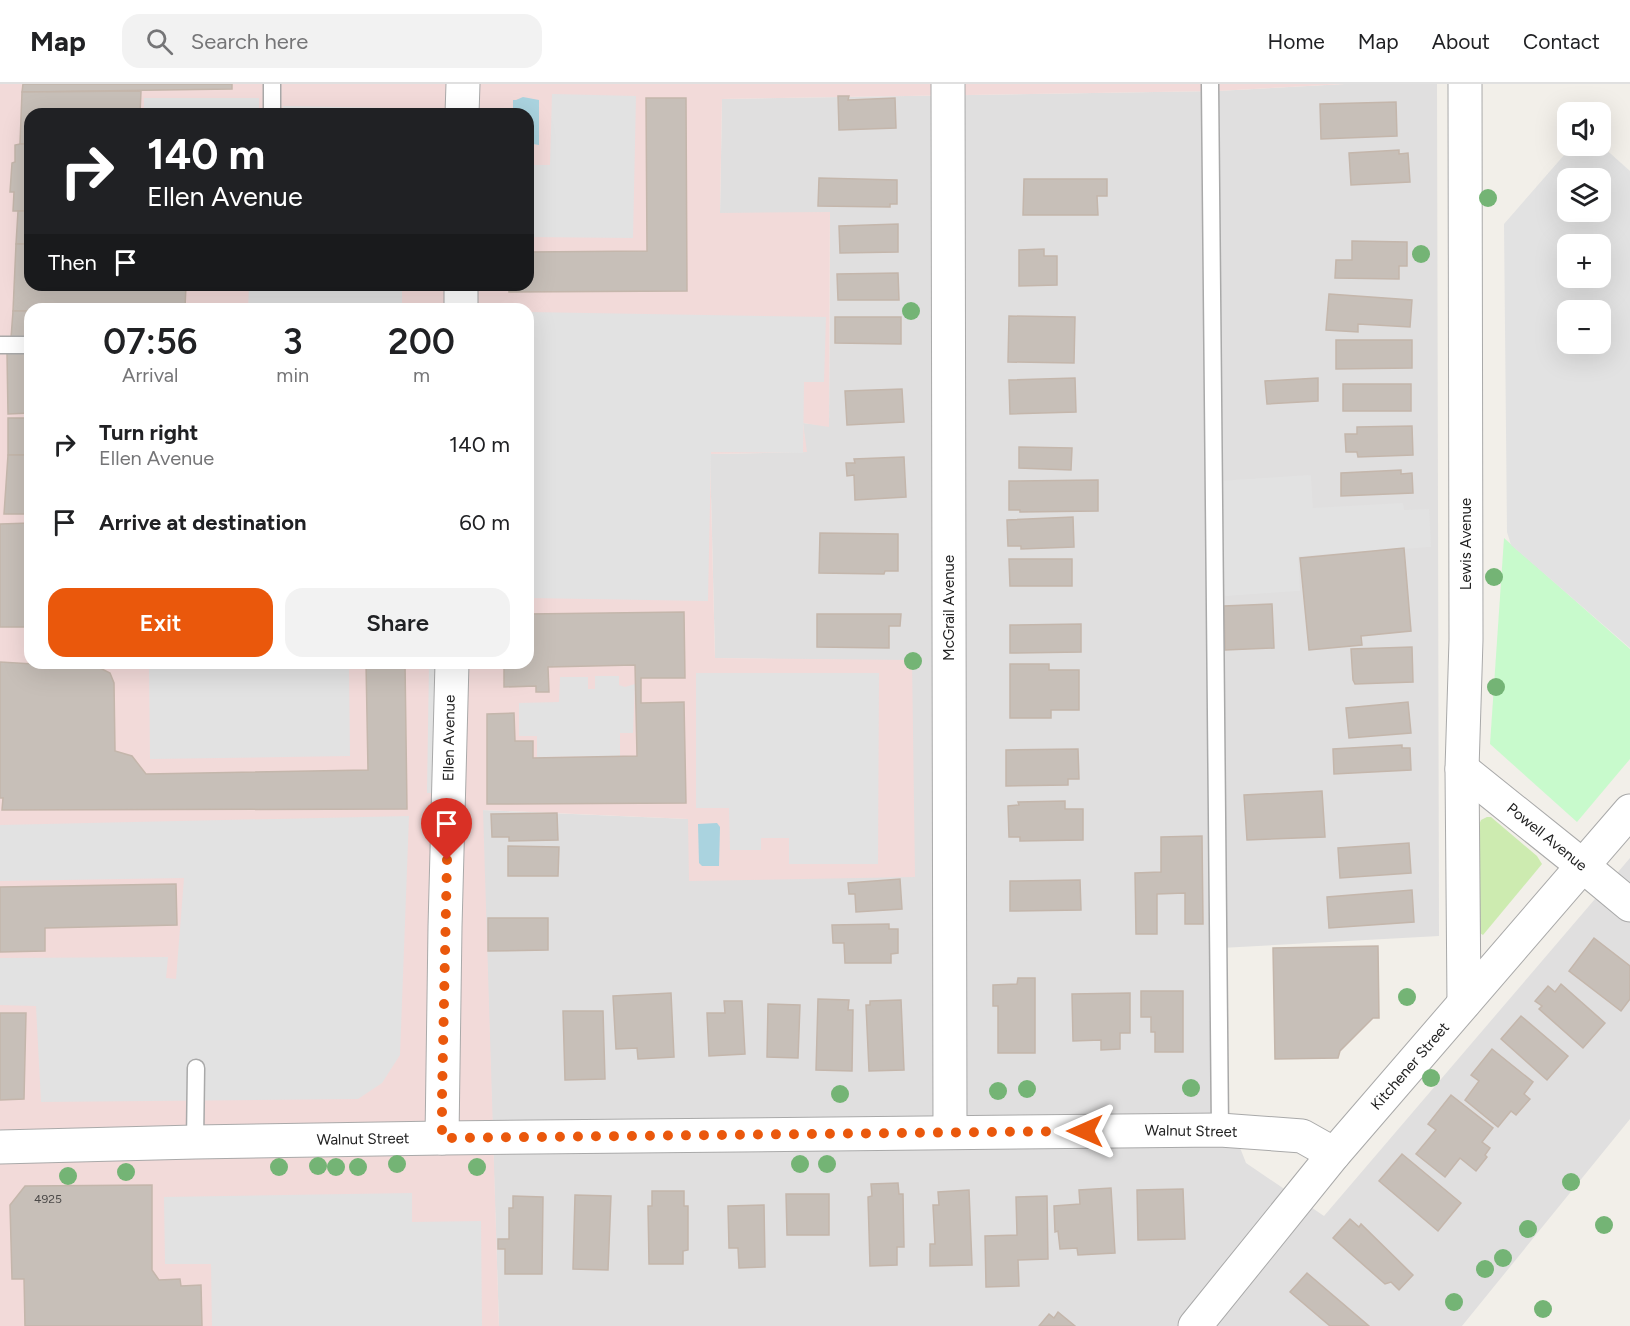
<!DOCTYPE html>
<html lang="en">
<head>
<meta charset="utf-8">
<style>
  :root { --surface:#fff; --page:#f2f2f2; --text:#202124; --muted:#757577; --line:#e0e0e0; --accent:#ea580c }
  body { margin:0; font-family:Figtree,sans-serif; background:var(--page); color:var(--text); height:100vh; display:flex; flex-direction:column; font-size:22px; white-space:nowrap }
  * { box-sizing:border-box; margin:0 }
  p { font-size:20px; color:var(--muted) }
  .icon { flex:none; width:33px; height:33px; fill:none; stroke:currentColor; stroke-width:2; stroke-linecap:round; stroke-linejoin:round }
  .map { position:relative; flex:1; overflow:hidden }
  .details { position:absolute; left:24px; top:219px; width:510px; height:366px; display:flex; flex-direction:column; background:var(--surface); border-radius:18px; box-shadow:0 6px 24px #0002 }
  .details>* { flex:none }
  .guide { position:absolute; left:24px; top:24px; width:510px; height:183px; border-radius:18px; box-shadow:0 6px 24px #0002; background:#202124; color:#fff; overflow:hidden }
  .controls { position:absolute; left:1557px; top:18px; display:grid; gap:12px }
  .controls a { display:grid; place-items:center; width:54px; height:54px; border-radius:12px; background:var(--surface); box-shadow:0 6px 24px #0002; font-size:30px }
  .pin { position:absolute; display:grid; place-items:center; width:51px; height:51px; color:#fff; margin:-62px -26px; border-radius:50% 50% 50% 0; rotate:-45deg; box-shadow:0 0 6px #0007 }
  .pin .icon { rotate:45deg }
  .me { position:absolute; width:66px; margin:-33px; rotate:270deg; stroke-linejoin:round; filter:drop-shadow(0 0 4px #0008) }
  .turn { display:flex; align-items:center; gap:21px; height:126px; padding:0 24px; font-size:27px }
  .turn .icon { width:78px; height:78px; stroke-width:2.5 }
  .turn b { display:block; font-size:42px; line-height:51px }
  .then { display:flex; align-items:center; height:57px; padding:0 24px; background:#0003; gap:12px; font-size:22px }
  .eta { display:flex; justify-content:space-evenly; align-items:center; height:102px; text-align:center }
  .eta b { font-size:36px; font-weight:600; line-height:42px }
  .action { display:flex; gap:12px; margin-top:auto; padding:12px 24px }
  .action a { flex:1; height:69px; border-radius:18px; background:var(--accent); color:#fff; font-size:24px; font-weight:600; line-height:69px; text-align:center }
  .action a+a { background:var(--page); color:var(--text) }
  ul { padding:0; list-style:none }
  li { display:flex; align-items:center; gap:18px; height:78px; padding:0 24px }
  li div { flex:1 }
  li b { display:block; font-size:22px }
  li em { font-style:normal }
  header { display:flex; align-items:center; gap:36px; box-sizing:border-box; height:84px; padding:0 30px; background:var(--surface); border-bottom:2px solid var(--line) }
  header strong { font-size:28px }
  nav { display:flex; gap:33px; margin-inline-start:auto; font-size:21px }
  .search { width:420px; height:54px; background:var(--page); display:flex; align-items:center; gap:15px; box-sizing:border-box; padding:0 21px; border-radius:18px; color:var(--muted); font-size:22px }
  .map>svg:first-child { display:block }
</style>
</head>
<body>
<header>
<strong>Map</strong>
<div class="search"><svg class="icon" aria-label="search" viewBox="0 0 24 24"><circle cx="10" cy="10" r="6"/><path d="M15 15l6 6"/></svg>Search here</div>
<nav><a>Home</a><a>Map</a><a>About</a><a>Contact</a></nav>
</header>
<div class="map">
<svg width="1630" height="1242" viewBox="0 0 1630 1242">
  <rect width="100%" height="100%" fill="#f2efe9"/>
  <path fill="#e0dfdf" d="M1345 0H1437L1439 852 1221 864V1015L1246 1079 1324 1132 1630 774V1035L1462 1242H499L482 726 689 735V797L912 577 715 574 710 370 806 368 803 339 829 342 830 129 720 130 722 15 1217 7Z"/>
  <path fill="#f2dad9" fill-rule="evenodd" d="M0 0H1345L1217 7 722 15 720 129 830 128 829 343 803 339 807 368 710 370 715 574 912 576 915 793 689 797 688 735 483 726 499 1242H0ZM30 30H528V201H30ZM30 225H528V579H30Z"/>
  <path fill="#cdebb0" d="M1487 733H1491L1537 772 1542 780 1483 851 1478 848 1477 745 1481 736Z"/>
  <path fill="#c8facc" d="M1504 454 1630 565V675L1577 738 1490 660Z"/>
  <g fill="#e2e2e2" fill-rule="evenodd">
    <path d="M552 10 636 12 633 154 528 153V81H550Z"/>
    <rect x="144" y="14" width="115" height="16"/>
    <path d="M283 22 390 24V30H283Z"/>
    <path d="M1601 61 1630 87V564L1511 461 1507 448 1504 140 1572 62ZM1568 94H1600V128H1568ZM1568 160H1600V194H1568ZM1568 226H1600V260H1568Z"/>
    <path d="M249 201H402V225H248Z"/>
    <path d="M528 228 826 233 824 298H804L803 369 711 368 708 517 528 514Z"/>
    <path d="M1311 391 1313 424 1403 419 1404 426 1429 425 1431 463 1298 472 1300 507 1225 512 1218 397Z"/>
    <path d="M149 579H349L350 672 150 675Z"/>
    <path d="M429 579H441L438 709H427Z"/>
    <path d="M696 589H879L878 780H789V754H761V766H730L729 724H696Z"/>
    <path d="M595 592H619V601L625 603 635 600 633 649H620V672L537 673V652H519V619L559 618 560 593H588V605H595Z"/>
    <path d="M409 732 400 971 382 999 358 1015 41 1018 36 922 0 921V874L168 873 166 894 176 895 184 794 0 797V741Z"/>
    <path d="M412 1109V1138L481 1137 482 1242H212L211 1180H165L164 1113Z"/>
  </g>
  <g fill="#aad3df">
    <path d="M523 13 539 16V61L533 60 528 64V30H513V16H516Z"/>
    <path d="M717 739 720 743 719 782H702L699 779 698 740Z"/>
  </g>
  <g fill="#c7bfb8" stroke="#c4b6ab" stroke-width="1.5">
    <path d="M23 0H232V5L22 8Z"/>
    <path d="M141 7 140 30H30V60H20L22 8Z"/>
    <path d="M838 12H849L848 16 895 14 896 44 839 46Z"/>
    <path d="M646 14H686L687 207 509 208V201H528V168L647 167Z"/>
    <path d="M1396 18 1397 52 1321 55 1320 20Z"/>
    <path d="M20 60H30V127H13L14 108H10L12 79 15 78V61Z"/>
    <path d="M1399 66V70L1408 69 1410 98 1351 101 1349 69Z"/>
    <path d="M819 94 897 96V120H890V123L818 122Z"/>
    <path d="M1024 95H1107V112H1097L1098 131H1023Z"/>
    <path d="M18 127H30V160H16Z"/>
    <path d="M898 140V168L840 169 839 142Z"/>
    <path d="M1352 157 1407 158V182H1399V195L1335 194 1336 176H1352Z"/>
    <path d="M16 160H30V201H186L185 224 30 225V227H13Z"/>
    <path d="M1044 165V172H1057V201L1019 202V166Z"/>
    <path d="M898 189 899 216H838L837 190Z"/>
    <path d="M1329 210 1412 216 1410 243 1358 240V248L1326 246Z"/>
    <path d="M13 227H30V254H11Z"/>
    <path d="M1009 232 1075 233 1074 279 1008 278Z"/>
    <path d="M835 233H901V260L835 259Z"/>
    <path d="M1336 256H1412V284L1336 285Z"/>
    <path d="M7 269H30V329L8 330Z"/>
    <path d="M1075 294 1076 328 1010 330 1009 296Z"/>
    <path d="M1318 294V317L1267 320 1265 297Z"/>
    <rect x="1343" y="300" width="68" height="27"/>
    <path d="M902 305 904 338 847 341 845 307Z"/>
    <rect x="8" y="334" width="22" height="37"/>
    <path d="M1412 342 1413 371 1358 373 1357 368H1346L1345 350H1357V343Z"/>
    <path d="M1019 363 1072 364 1071 386 1019 384Z"/>
    <path d="M8 371H30V430H4Z"/>
    <path d="M904 373 906 413 855 416 854 391 847 392 846 379H855L854 375Z"/>
    <path d="M1401 386V390L1412 389 1413 409 1341 412V389Z"/>
    <path d="M1098 396V427L1020 428V426H1009V397Z"/>
    <path d="M1073 433 1074 463 1021 465V462H1008L1007 436Z"/>
    <path d="M30 439V543H0V440Z"/>
    <path d="M820 449 898 450V487H885L884 490 819 489Z"/>
    <path d="M1404 464 1411 547 1361 552 1362 561 1309 566 1300 474Z"/>
    <path d="M1009 475H1072V502H1010Z"/>
    <path d="M1272 520 1274 564 1225 566 1224 522Z"/>
    <path d="M684 528 685 594H641V619L684 618 686 719 487 720V630L514 629 515 657H533V674L637 672 635 581 548 583 549 608H536V602L504 603V584H500V579H528V530Z"/>
    <path d="M817 530H901L900 542H889V564L817 563Z"/>
    <path d="M1081 540V568L1010 569V541Z"/>
    <path d="M1412 563 1413 598 1355 600 1353 596 1351 565Z"/>
    <path d="M0 578 100 584 110 589 114 599 115 667 132 672 146 690 368 686 366 579H405L407 725 2 726 3 714H0Z"/>
    <path d="M1010 580H1049V586H1079V626H1051V634H1010Z"/>
    <path d="M1408 618 1411 649 1349 654 1346 624Z"/>
    <path d="M1402 661V664H1410L1411 686 1334 690 1333 665Z"/>
    <path d="M1078 665 1079 695H1068V701L1006 702V666Z"/>
    <path d="M1322 707 1325 753 1247 756 1244 711Z"/>
    <path d="M1065 717V725H1083V756L1020 757V753H1009L1008 722 1019 721 1018 718Z"/>
    <path d="M557 729 558 756 509 757V753H492L491 730Z"/>
    <path d="M1202 752 1203 840H1185V809L1157 810V850H1136L1135 789 1161 788V753Z"/>
    <path d="M1409 759 1411 789 1340 794 1338 764Z"/>
    <path d="M508 762 559 763 558 792H508Z"/>
    <path d="M900 795 902 825 856 828 855 810H849L848 799Z"/>
    <path d="M1080 796 1081 826 1010 827V797Z"/>
    <path d="M176 800 177 841 45 844V867L0 868V803Z"/>
    <path d="M1412 806 1414 838 1329 844 1327 813Z"/>
    <path d="M488 834H548V866L488 867Z"/>
    <path d="M889 840V845H898V869L891 870V879H845L844 859H833L832 841Z"/>
    <path d="M1594 854 1630 882V915L1621 927 1569 887Z"/>
    <path d="M1378 862 1379 934H1373L1340 967 1338 974 1275 975 1273 864Z"/>
    <path d="M1018 894H1035V969H998V922H993V901L1017 900Z"/>
    <path d="M1561 900 1605 939 1583 964 1539 925 1542 922 1535 917 1548 902 1555 908Z"/>
    <path d="M1141 907H1183V968H1155V948H1151V933H1141Z"/>
    <path d="M671 909 674 973 638 975 637 964 616 965 613 912Z"/>
    <path d="M1130 909V949H1120V965L1101 966V956L1073 957 1072 910Z"/>
    <path d="M818 915 849 916 848 926H853L852 987 816 986Z"/>
    <path d="M901 916 904 986 869 987 866 921H870V917Z"/>
    <path d="M724 917H742L745 970 709 972 707 929H725Z"/>
    <path d="M768 920 800 921 798 974 767 973Z"/>
    <path d="M563 927H603L605 995 565 996Z"/>
    <path d="M0 929H26L24 1015 0 1016Z"/>
    <path d="M1521 932 1568 972 1547 996 1501 955Z"/>
    <path d="M1492 965 1533 998 1524 1010 1530 1015 1516 1031 1511 1027 1498 1043 1465 1016 1479 997 1471 991Z"/>
    <path d="M1451 1011 1493 1044 1482 1058 1490 1064 1485 1071 1487 1073 1476 1087 1460 1074 1445 1093 1416 1070 1436 1046 1428 1040Z"/>
    <path d="M1402 1070 1461 1119 1438 1147 1379 1097Z"/>
    <path d="M898 1099 899 1110H903L904 1163H897V1181L870 1182 868 1113 872 1112 871 1100Z"/>
    <path d="M152 1101V1186L159 1196 180 1195 181 1202 201 1201 202 1242H25L24 1195H12L10 1121 25 1102Z"/>
    <path d="M1111 1104 1115 1169 1078 1171 1077 1164 1060 1165 1058 1147 1055 1148 1054 1122 1080 1120 1079 1106Z"/>
    <path d="M1183 1105 1185 1155 1138 1156 1137 1106Z"/>
    <path d="M969 1106 972 1181 930 1182V1160H935L933 1121H939L938 1108Z"/>
    <path d="M652 1107H684V1122H688V1166L683 1167V1180H649L648 1122H652Z"/>
    <path d="M786 1110H829V1151H787Z"/>
    <path d="M575 1111 611 1112 608 1186 573 1185Z"/>
    <path d="M513 1112 543 1113 542 1190H505V1165H498V1155H509V1124H513Z"/>
    <path d="M1047 1112 1048 1175 1018 1176 1019 1202 986 1203 985 1152 1017 1151 1016 1113Z"/>
    <path d="M764 1121 765 1183 739 1184 738 1164H729L728 1122Z"/>
    <path d="M1350 1135 1359 1143 1361 1140 1413 1191 1399 1206 1391 1198 1385 1200 1333 1154Z"/>
    <path d="M1307 1189 1369 1242H1330L1290 1208Z"/>
    <path d="M1058 1228 1075 1242H1039L1049 1230 1054 1234Z"/>
  </g>
  <g fill="none" stroke-linecap="round" stroke-linejoin="round">
    <defs>
      <g id="lane">
        <path d="M272 0V30"/>
        <path d="M1210 0 1220 1046"/>
        <path d="M0 261H30"/>
        <path d="M195 1058 196 984"/>
      </g>
      <g id="street">
        <path d="M948 0 950 1048"/>
        <path d="M462 30 463 0"/>
        <path d="M461 225V201"/>
        <path d="M1462 685 1583 782 1630 821"/>
        <path d="M1464 919 1462 685 1466 556 1465 0"/>
        <path d="M442 1054 445 843 452 579"/>
        <path d="M0 1063 195 1058 442 1054 1220 1046 1302 1052 1334 1070"/>
        <path d="M1195 1242 1334 1070 1630 727"/>
      </g>
    </defs>
    <use href="#lane" stroke="#a9a9a9" stroke-width="19"/>
    <use href="#street" stroke="#a9a9a9" stroke-width="35"/>
    <use href="#lane" stroke="#fff" stroke-width="16"/>
    <use href="#street" stroke="#fff" stroke-width="33"/>
  </g>
  <g fill="#74b475">
    <circle cx="1488" cy="114" r="9"/>
    <circle cx="1421" cy="170" r="9"/>
    <circle cx="911" cy="227" r="9"/>
    <circle cx="1494" cy="493" r="9"/>
    <circle cx="913" cy="577" r="9"/>
    <circle cx="1496" cy="603" r="9"/>
    <circle cx="1407" cy="913" r="9"/>
    <circle cx="1431" cy="994" r="9"/>
    <circle cx="1191" cy="1004" r="9"/>
    <circle cx="1027" cy="1005" r="9"/>
    <circle cx="998" cy="1007" r="9"/>
    <circle cx="840" cy="1010" r="9"/>
    <circle cx="397" cy="1080" r="9"/>
    <circle cx="800" cy="1080" r="9"/>
    <circle cx="827" cy="1080" r="9"/>
    <circle cx="318" cy="1082" r="9"/>
    <circle cx="279" cy="1083" r="9"/>
    <circle cx="336" cy="1083" r="9"/>
    <circle cx="358" cy="1083" r="9"/>
    <circle cx="477" cy="1083" r="9"/>
    <circle cx="126" cy="1088" r="9"/>
    <circle cx="68" cy="1092" r="9"/>
    <circle cx="1571" cy="1098" r="9"/>
    <circle cx="1604" cy="1141" r="9"/>
    <circle cx="1528" cy="1145" r="9"/>
    <circle cx="1503" cy="1174" r="9"/>
    <circle cx="1485" cy="1185" r="9"/>
    <circle cx="1454" cy="1218" r="9"/>
    <circle cx="1543" cy="1225" r="9"/>
  </g>
  <g fill="none" stroke-linecap="round" stroke-linejoin="round">
    <path stroke="#ea580c" stroke-width="10" stroke-dasharray="0 18" d="M447 776 442 1013V1054L1085 1047"/>
  </g>
  <g text-anchor="middle" stroke-width="5" stroke-linejoin="round" paint-order="stroke">
    <g font-size="12" fill="#4b4948">
      <text x="48" y="1119">4925</text>
    </g>
    <g font-size="15" fill="#222" stroke="#fff">
      <text transform="translate(1466 460) rotate(-90)" y="5">Lewis Avenue</text>
      <text transform="translate(949 524) rotate(-90)" y="5">McGrail Avenue</text>
      <text transform="translate(449 654) rotate(-89)" y="5">Ellen Avenue</text>
      <text transform="translate(1547 753) rotate(39)" y="5">Powell Avenue</text>
      <text transform="translate(1410 982) rotate(-49)" y="5">Kitchener Street</text>
      <text transform="translate(1191 1047) rotate(1)" y="5">Walnut Street</text>
      <text transform="translate(363 1055) rotate(-1)" y="5">Walnut Street</text>
    </g>
  </g>
</svg>
<div class="controls">
<a><svg class="icon" aria-label="sound" viewBox="0 0 24 24"><path d="M4 9h4l5-4v14l-5-4H4zM17 9q2 3 0 6"/></svg></a>
<a><svg class="icon" aria-label="layers" viewBox="0 0 24 24"><path d="M12 4l9 5-9 5-9-5zM3 14l9 5 9-5"/></svg></a>
<a>+</a>
<a>−</a>
</div>
<div class="pin" style="left:447px;top:776px;background:#d93025"><svg class="icon" aria-label="arrive" viewBox="0 0 24 24"><path d="M6 21V4h12l-3 4 3 4H6"/></svg></div>
<svg class="me" style="left:1085px;top:1047px" viewBox="-20 -20 40 40"><path d="M0-17L14 15 0 8-14 15z" fill="#ea580c" stroke="#fff" stroke-width="4"/></svg>
<div class="guide">
<div class="turn"><svg class="icon" aria-label="right" viewBox="0 0 24 24"><path d="M7 20v-9h11M14 6l5 5-5 5"/></svg><div><b>140 m</b>Ellen Avenue</div></div>
<div class="then">Then<svg class="icon" aria-label="arrive" viewBox="0 0 24 24"><path d="M6 21V4h12l-3 4 3 4H6"/></svg></div>
</div>
<section class="details">
<div class="eta">
<div><b>07:56</b><p>Arrival</p></div>
<div><b>3</b><p>min</p></div>
<div><b>200</b><p>m</p></div>
</div>
<ul>
<li><svg class="icon" aria-label="right" viewBox="0 0 24 24"><path d="M7 20v-9h11M14 6l5 5-5 5"/></svg><div><b>Turn right</b><p>Ellen Avenue</p></div><em>140 m</em></li>
<li><svg class="icon" aria-label="arrive" viewBox="0 0 24 24"><path d="M6 21V4h12l-3 4 3 4H6"/></svg><div><b>Arrive at destination</b></div><em>60 m</em></li>
</ul>
<div class="action"><a>Exit</a><a>Share</a></div>
</section>
</div>
</body>
</html>
